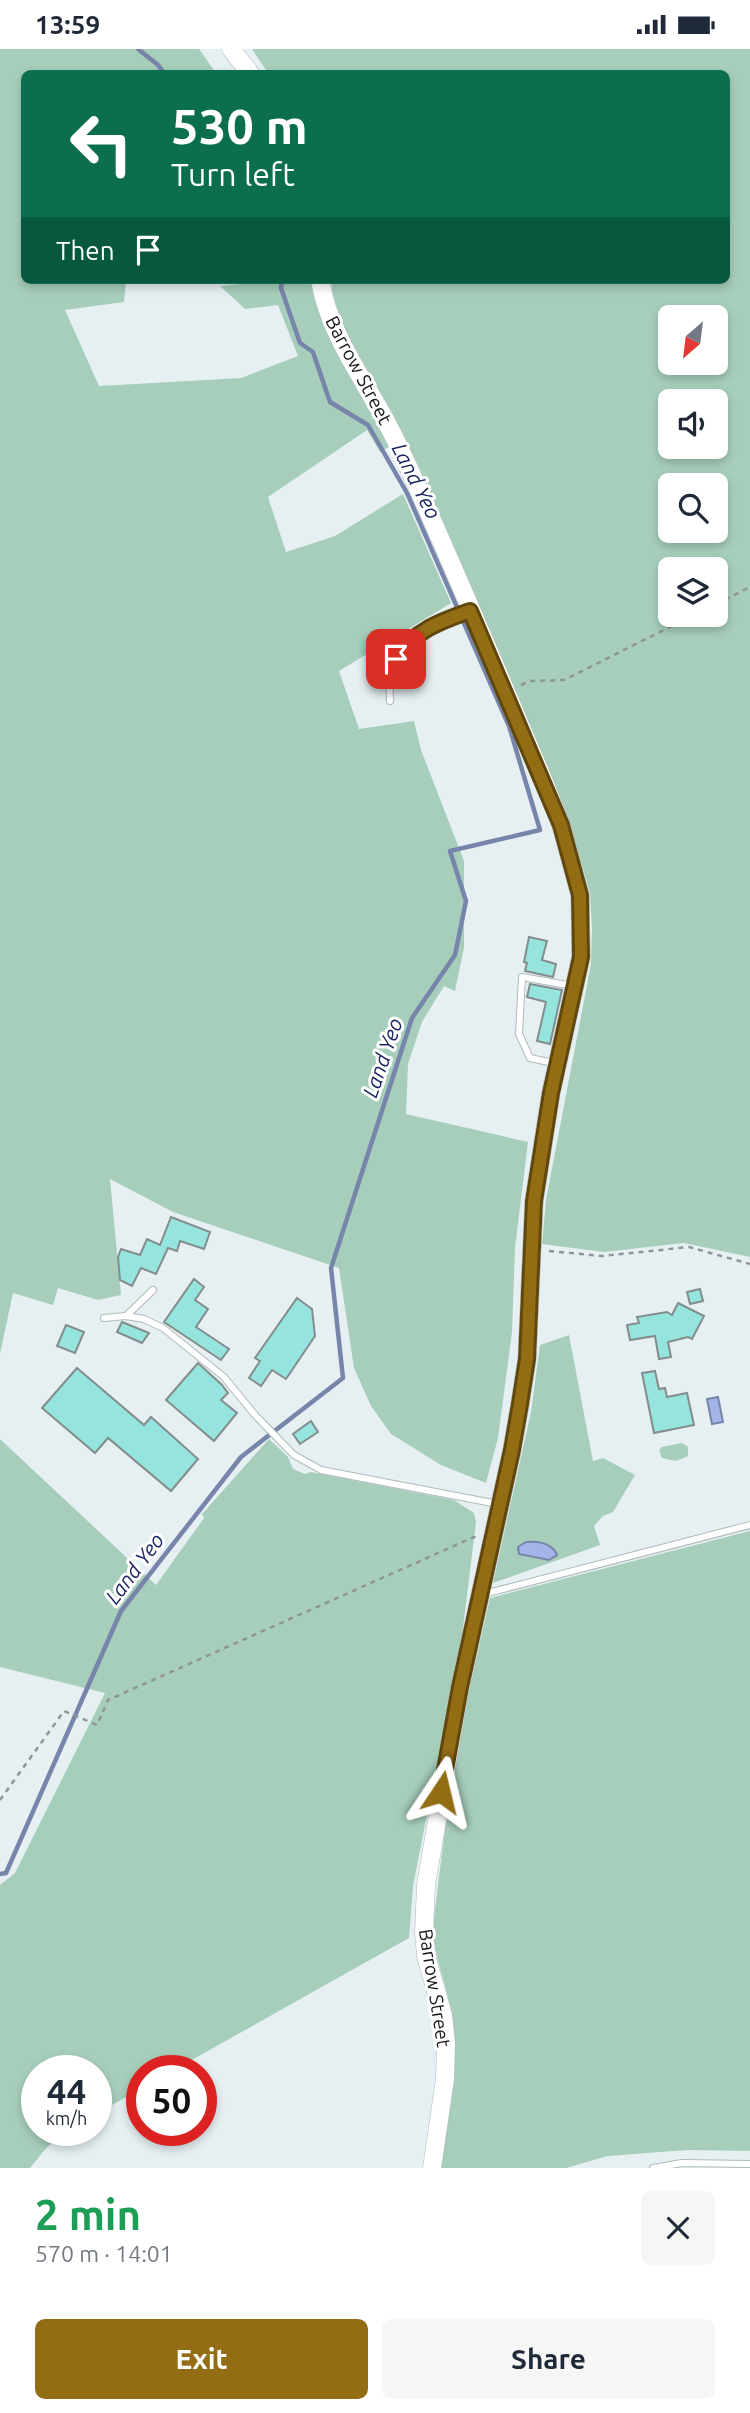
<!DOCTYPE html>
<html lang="en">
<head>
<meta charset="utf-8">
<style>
  :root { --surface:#fff; --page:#f6f6f7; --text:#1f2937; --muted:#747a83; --accent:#926d14 }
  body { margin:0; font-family:Ubuntu,sans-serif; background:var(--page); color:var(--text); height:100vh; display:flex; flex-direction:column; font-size:26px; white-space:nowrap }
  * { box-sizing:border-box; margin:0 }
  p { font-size:23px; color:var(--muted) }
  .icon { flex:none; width:38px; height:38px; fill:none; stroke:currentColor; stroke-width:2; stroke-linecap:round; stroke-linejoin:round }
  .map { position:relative; height:2119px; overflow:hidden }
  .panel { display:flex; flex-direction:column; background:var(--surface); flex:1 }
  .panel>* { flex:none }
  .top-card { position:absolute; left:21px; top:21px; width:709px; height:214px; border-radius:10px; box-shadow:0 4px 10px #0003; background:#0b6e4f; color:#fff; overflow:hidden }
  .needle { width:46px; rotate:208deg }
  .buttons { position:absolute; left:658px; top:256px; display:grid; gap:14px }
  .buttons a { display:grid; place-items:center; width:70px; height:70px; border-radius:10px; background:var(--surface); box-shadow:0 4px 10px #0003; font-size:35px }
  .speed { position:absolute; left:21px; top:2006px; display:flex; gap:14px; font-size:35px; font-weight:700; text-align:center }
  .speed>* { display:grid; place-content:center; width:91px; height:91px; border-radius:50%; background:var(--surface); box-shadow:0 4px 10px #0003; line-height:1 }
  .speed small { font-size:18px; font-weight:400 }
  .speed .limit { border:10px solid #d22; background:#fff; color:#111 }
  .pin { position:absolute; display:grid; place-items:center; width:60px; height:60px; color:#fff; margin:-30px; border-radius:14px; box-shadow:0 4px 10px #0006 }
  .me { position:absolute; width:77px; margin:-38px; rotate:10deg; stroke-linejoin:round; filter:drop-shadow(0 0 5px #0008) }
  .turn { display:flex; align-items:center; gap:24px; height:147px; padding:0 35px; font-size:32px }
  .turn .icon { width:91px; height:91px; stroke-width:2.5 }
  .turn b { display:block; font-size:49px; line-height:60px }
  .then { display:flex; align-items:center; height:66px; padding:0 35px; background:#0003; gap:14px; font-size:26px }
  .round { display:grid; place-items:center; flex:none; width:74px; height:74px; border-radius:10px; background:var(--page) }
  .headline { display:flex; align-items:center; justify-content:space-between; height:119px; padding:0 35px }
  h1 { font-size:42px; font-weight:600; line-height:52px; color:#1e9e55 }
  .action { display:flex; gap:14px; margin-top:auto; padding:14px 35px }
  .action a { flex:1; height:80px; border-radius:10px; background:var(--accent); color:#fff; font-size:28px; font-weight:600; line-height:80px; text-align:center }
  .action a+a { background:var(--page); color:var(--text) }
  .status { display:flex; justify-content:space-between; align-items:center; height:49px; padding:0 35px; background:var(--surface); direction:ltr }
  .status svg { height:19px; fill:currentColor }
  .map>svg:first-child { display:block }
</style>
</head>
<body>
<div class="status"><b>13:59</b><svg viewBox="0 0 49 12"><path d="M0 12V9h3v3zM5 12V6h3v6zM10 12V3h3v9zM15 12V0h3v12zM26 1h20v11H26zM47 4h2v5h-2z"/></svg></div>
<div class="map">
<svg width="750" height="2119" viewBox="0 0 750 2119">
  <rect width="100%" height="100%" fill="#e6f0f3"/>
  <g fill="#a7cebb" fill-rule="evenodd">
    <path d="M0 0H199L216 24H24V231H126L124 253 65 261 99 337 241 329 298 307 278 256 245 260 220 237 280 231H310L323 273 389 398 380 403 367 381 268 448 286 503 335 487 403 445 451 554 339 622 359 680 414 672 421 701 464 812V899L455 942 444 937 422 973 408 1015 406 1065 528 1093 515 1199 512 1283 498 1389 486 1434 441 1416 391 1385 371 1357 354 1319 339 1219 173 1163 110 1130 121 1246 98 1251 58 1239 53 1256 13 1244 0 1305Z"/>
    <path d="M252 0H750V1208L684 1194 604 1203 542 1195 546 1151 591 915 592 879 590 844 580 810 524 661 417 414 356 308 334 255 331 231H726V24H268ZM670 268H716V313H670ZM670 352H716V397H670ZM670 436H716V481H670ZM670 520H716V565H670Z"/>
    <path d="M569 1286 593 1412 603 1409 635 1426 613 1463 603 1467 594 1477 600 1496 493 1534 531 1363 540 1296ZM533 1493 549 1496 537 1509 531 1507 520 1495Z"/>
    <path d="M0 1390 156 1536 204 1469 202 1465 269 1390 288 1408 293 1420 305 1425 311 1423 454 1451 474 1464 476 1473 462 1587 413 1837 409 1889 174 2021H142V2039L96 2065V2021H37V2081H70L47 2098 30 2119H0V1836L15 1824 105 1644 0 1618Z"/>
    <path d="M682 1394 688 1398V1407L676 1412 662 1409 659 1401 662 1398Z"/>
    <path d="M750 1482V2102L687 2101 608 2107 566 2119H440C447 2069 458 2018 452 1968 448 1940 436 1913 432 1884L454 1708 490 1549Z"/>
  </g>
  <g fill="#a3b4e9" stroke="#7885ab" stroke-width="2">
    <path d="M718 1348 723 1373 712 1375 707 1350Z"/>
    <path d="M526 1493C539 1492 552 1494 557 1506L549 1511 519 1505 518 1498Z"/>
  </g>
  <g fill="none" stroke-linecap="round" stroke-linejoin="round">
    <g stroke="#7885ab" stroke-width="4.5">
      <path d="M138 0 158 16 164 24"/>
      <path d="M0 1825 6 1824 121 1562 241 1408 343 1329 331 1219 412 969 455 906 466 852 450 802 540 781 509 677 407 444 368 376 330 353 313 303 300 294 281 239 282 231"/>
    </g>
  </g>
  <g fill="#95e4de" stroke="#838d8c" stroke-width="2">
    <path d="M529 888 547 892 542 911 556 915 553 928 525 922 527 914 524 913Z"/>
    <path d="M530 935 562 941 550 995 537 992 546 953 527 948Z"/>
    <path d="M171 1168 210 1183 204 1200 180 1192 177 1202 168 1199 156 1225 141 1219 132 1237 120 1231 118 1208 121 1200 140 1206 147 1190 160 1196Z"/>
    <path d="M194 1230 204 1238 195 1251 208 1260 196 1278 229 1300 221 1311 164 1273Z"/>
    <path d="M700 1240 703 1252 690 1255 687 1243Z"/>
    <path d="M297 1249 312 1260 315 1287 286 1330 272 1321 261 1337 249 1329 260 1312 255 1309Z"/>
    <path d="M678 1254 704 1267 692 1290 688 1288 668 1293 671 1308 659 1310 655 1287 630 1291 627 1276 639 1274 637 1268 667 1263 672 1266Z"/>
    <path d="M122 1273 149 1284 142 1294 117 1283Z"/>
    <path d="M66 1276 84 1283 75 1304 57 1297Z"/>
    <path d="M198 1314 222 1336 228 1344 221 1351 237 1364 214 1392 166 1351Z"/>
    <path d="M77 1319 144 1376 151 1368 198 1410 171 1442 108 1389 95 1404 42 1359Z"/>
    <path d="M655 1322 659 1340 665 1339 667 1348 687 1344 694 1376 654 1384 642 1324Z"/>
    <path d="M311 1372 318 1383 300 1395 293 1385Z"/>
  </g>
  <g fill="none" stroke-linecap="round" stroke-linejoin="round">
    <defs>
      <g id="lane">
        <path d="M390 652C385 596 424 578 470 562"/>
        <path d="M554 1014 530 1009 519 985 522 928 573 937"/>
        <path d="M126 1267 153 1241"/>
        <path d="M104 1269 126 1267 144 1270 163 1279 224 1328 255 1366 294 1406 321 1421 498 1455"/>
        <path d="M484 1545 750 1476"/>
        <path d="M653 2119 682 2114 750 2115"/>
      </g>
      <g id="secondary">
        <path d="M231 0 250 24"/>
        <path d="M320 231C330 291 372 340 397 394 448 502 493 613 540 723L561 776 580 846 581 908 551 1043 534 1152 527 1310 520 1355 512 1401 460 1638 426 1836 424 1884 426 1907 443 1966 446 1994 445 2030 432 2119"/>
      </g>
    </defs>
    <use href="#lane" stroke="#b0babd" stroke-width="8"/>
    <use href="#secondary" stroke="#b0babd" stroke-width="19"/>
    <g stroke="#8e9597" stroke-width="2.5" stroke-dasharray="5 5" stroke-linecap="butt">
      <path d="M716 555 750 538"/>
      <path d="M521 636 530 632 564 631 696 565"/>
      <path d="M549 1202 602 1207 689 1198 750 1215"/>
      <path d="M0 1751 64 1662 97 1676 108 1651 474 1488 478 1489"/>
    </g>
    <use href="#lane" stroke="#fff" stroke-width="6"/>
    <use href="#secondary" stroke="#fff" stroke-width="18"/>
  </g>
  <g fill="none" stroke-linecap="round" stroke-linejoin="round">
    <defs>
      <path id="route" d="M396 610C413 582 441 572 470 562L561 776 580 846 581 908 551 1044 534 1152 527 1310 520 1355 512 1401 460 1638 441 1743"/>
    </defs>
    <use href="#route" stroke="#5f470d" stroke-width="18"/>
    <use href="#route" stroke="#926d14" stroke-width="12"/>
  </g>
  <g text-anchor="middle" stroke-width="6" stroke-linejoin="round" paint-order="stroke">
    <g font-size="19" fill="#151819" stroke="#fff">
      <text transform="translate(359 321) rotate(62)" y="7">Barrow Street</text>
      <text transform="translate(435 1939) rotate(81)" y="7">Barrow Street</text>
    </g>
    <g font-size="21" font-style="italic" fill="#1a2663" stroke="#fff">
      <text transform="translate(416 432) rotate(63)" y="7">Land Yeo</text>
      <text transform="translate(383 1009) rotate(-71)" y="7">Land Yeo</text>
      <text transform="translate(135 1520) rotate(-53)" y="7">Land Yeo</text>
    </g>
  </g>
</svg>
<div class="buttons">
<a><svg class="needle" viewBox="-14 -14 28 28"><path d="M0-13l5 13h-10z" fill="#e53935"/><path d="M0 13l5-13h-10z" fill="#747a83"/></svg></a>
<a><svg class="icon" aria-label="sound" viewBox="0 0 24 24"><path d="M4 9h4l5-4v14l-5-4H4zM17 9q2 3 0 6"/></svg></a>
<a><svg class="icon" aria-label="search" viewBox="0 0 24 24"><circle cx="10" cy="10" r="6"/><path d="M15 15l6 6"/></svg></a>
<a><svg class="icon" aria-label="layers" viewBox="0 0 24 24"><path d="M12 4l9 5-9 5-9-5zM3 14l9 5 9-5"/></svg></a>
</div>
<div class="speed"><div>44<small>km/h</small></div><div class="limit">50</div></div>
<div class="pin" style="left:396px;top:610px;background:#d93025"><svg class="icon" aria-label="arrive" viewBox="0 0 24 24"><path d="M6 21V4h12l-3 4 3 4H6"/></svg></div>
<svg class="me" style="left:441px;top:1743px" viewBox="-20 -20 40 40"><path d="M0-17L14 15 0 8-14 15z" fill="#926d14" stroke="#fff" stroke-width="4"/></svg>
<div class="top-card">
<div class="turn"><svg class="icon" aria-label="left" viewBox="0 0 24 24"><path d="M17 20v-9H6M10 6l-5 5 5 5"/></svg><div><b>530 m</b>Turn left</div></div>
<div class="then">Then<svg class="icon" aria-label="arrive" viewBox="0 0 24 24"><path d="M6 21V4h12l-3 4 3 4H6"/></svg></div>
</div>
</div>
<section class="panel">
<div class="headline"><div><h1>2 min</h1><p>570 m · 14:01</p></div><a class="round"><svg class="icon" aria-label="close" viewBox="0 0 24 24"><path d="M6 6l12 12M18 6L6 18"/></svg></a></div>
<div class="action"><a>Exit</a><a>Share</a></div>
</section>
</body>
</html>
